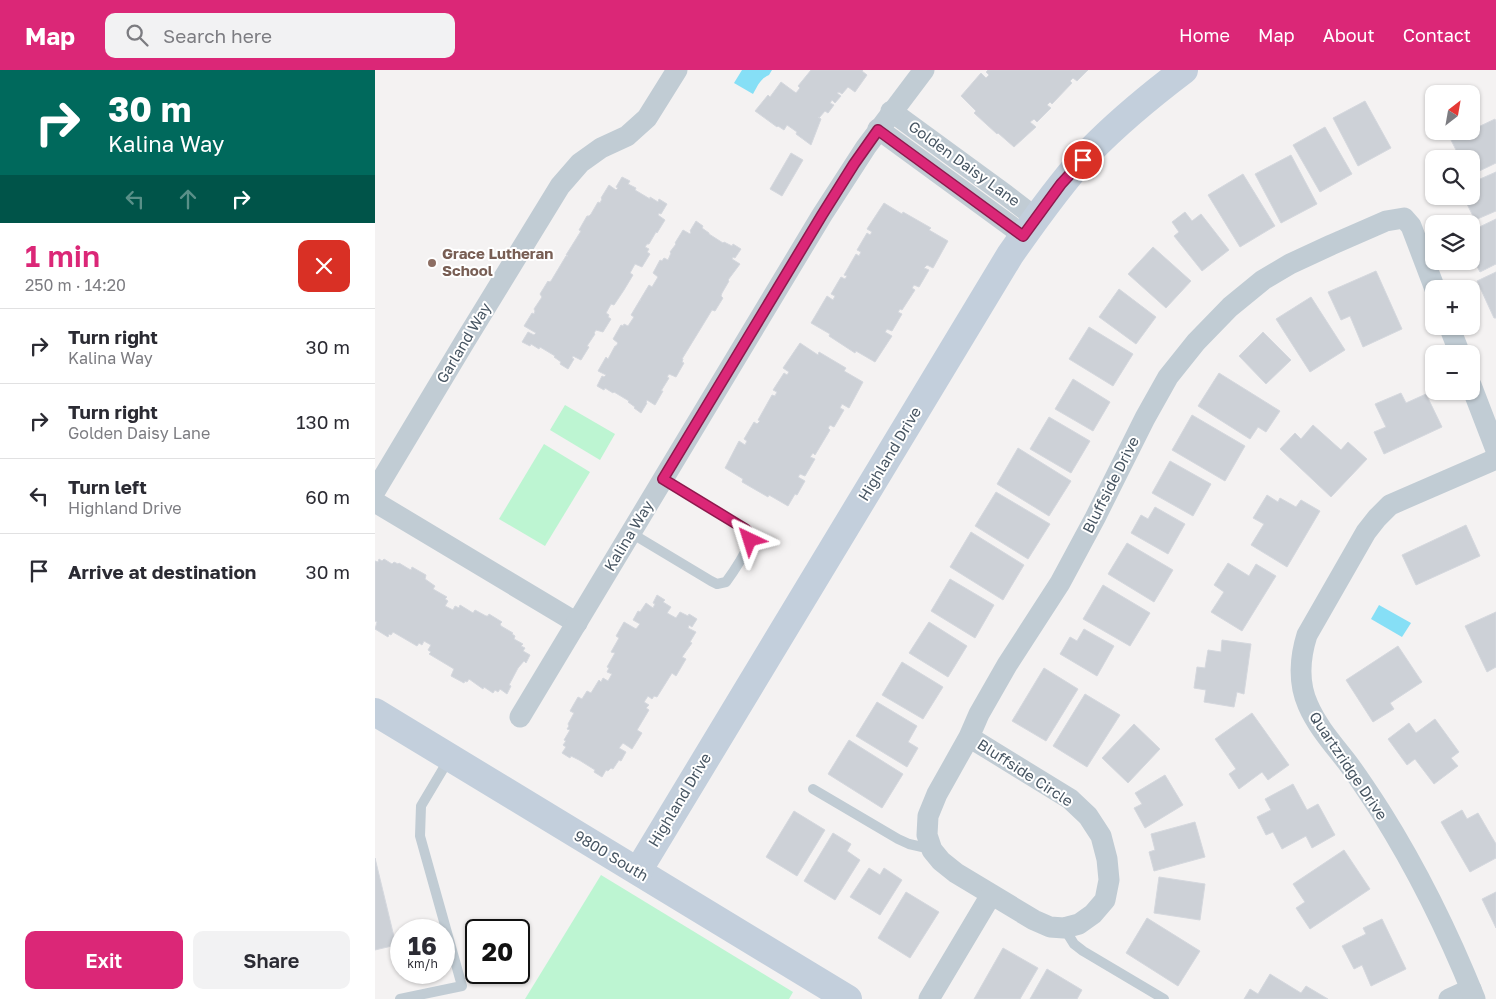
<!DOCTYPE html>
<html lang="en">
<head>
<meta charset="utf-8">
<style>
  :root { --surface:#fff; --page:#f2f2f3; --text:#2b2b33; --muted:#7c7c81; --line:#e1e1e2; --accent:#db2777 }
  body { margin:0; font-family:"Golos Text",sans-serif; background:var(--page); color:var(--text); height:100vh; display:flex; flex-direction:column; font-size:19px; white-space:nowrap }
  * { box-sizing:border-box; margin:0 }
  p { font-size:16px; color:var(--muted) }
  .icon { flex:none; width:28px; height:28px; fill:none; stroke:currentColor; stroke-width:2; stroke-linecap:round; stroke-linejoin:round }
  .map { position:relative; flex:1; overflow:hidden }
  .details { display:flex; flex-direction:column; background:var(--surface); width:375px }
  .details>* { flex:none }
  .guide { background:#00695c; color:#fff; overflow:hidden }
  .needle { width:32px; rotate:31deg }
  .tools { position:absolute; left:1050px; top:15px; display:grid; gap:10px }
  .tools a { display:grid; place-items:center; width:55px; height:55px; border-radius:10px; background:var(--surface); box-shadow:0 1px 4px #0004; font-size:25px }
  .speed { position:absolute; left:15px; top:849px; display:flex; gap:10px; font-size:25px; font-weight:700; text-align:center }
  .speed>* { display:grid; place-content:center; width:65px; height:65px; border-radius:50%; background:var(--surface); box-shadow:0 1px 4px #0004; line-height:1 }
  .speed small { font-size:12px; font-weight:400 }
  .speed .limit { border:2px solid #111; border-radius:8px; background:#fff; color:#111 }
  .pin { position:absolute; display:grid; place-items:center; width:42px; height:42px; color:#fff; margin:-21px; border:2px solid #fff; border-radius:50%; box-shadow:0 1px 5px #0007 }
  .me { position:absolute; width:55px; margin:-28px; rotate:319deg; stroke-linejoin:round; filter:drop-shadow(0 0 4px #0008) }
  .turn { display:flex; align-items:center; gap:18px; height:105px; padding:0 25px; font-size:22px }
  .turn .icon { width:65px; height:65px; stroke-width:2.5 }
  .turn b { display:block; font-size:35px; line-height:42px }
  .lanes { display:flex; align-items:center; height:48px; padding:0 25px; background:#0003; justify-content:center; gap:25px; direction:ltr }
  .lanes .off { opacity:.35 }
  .round { display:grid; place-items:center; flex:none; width:52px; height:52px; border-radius:10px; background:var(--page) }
  .overview { display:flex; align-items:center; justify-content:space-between; height:85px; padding:0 25px }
  h1 { font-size:30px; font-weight:600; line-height:38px; color:var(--accent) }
  .action { display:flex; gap:10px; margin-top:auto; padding:10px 25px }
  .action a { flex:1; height:58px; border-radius:10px; background:var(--accent); color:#fff; font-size:20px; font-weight:600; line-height:58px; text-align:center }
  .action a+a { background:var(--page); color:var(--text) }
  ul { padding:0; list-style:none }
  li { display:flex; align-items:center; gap:15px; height:75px; padding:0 25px; border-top:1px solid var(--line) }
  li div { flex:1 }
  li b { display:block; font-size:19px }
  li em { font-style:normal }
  header { display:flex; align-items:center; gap:30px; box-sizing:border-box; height:70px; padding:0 25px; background:var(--accent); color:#fff }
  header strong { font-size:24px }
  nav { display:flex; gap:28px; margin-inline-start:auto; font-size:18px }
  .search { width:350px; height:45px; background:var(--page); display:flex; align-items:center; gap:12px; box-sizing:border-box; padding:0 18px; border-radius:10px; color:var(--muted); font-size:19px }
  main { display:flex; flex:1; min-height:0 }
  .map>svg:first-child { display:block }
</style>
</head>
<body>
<header>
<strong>Map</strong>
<div class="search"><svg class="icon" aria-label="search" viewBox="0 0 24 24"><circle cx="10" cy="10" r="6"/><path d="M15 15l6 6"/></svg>Search here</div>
<nav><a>Home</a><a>Map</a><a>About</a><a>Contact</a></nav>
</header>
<main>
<section class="details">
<div class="guide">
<div class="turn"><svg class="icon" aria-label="right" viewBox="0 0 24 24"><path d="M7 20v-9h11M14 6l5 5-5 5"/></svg><div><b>30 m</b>Kalina Way</div></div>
<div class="lanes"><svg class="icon off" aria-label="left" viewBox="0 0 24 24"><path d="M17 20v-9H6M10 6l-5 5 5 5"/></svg><svg class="icon off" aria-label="ahead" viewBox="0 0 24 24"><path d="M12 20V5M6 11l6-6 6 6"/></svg><svg class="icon" aria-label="right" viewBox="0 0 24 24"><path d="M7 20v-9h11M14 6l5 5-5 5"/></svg></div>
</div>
<div class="overview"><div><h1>1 min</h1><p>250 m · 14:20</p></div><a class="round" style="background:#d93025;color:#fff"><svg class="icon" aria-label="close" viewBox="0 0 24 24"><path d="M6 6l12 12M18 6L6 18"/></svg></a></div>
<ul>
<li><svg class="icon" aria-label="right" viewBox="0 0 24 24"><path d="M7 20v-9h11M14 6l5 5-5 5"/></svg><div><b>Turn right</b><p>Kalina Way</p></div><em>30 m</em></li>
<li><svg class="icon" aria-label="right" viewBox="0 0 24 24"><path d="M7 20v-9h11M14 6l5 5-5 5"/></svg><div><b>Turn right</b><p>Golden Daisy Lane</p></div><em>130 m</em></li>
<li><svg class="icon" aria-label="left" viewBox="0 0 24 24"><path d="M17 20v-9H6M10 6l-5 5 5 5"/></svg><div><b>Turn left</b><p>Highland Drive</p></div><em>60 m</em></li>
<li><svg class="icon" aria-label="arrive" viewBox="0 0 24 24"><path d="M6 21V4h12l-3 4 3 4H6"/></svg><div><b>Arrive at destination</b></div><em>30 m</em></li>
</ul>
<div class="action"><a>Exit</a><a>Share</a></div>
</section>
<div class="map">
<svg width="1121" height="929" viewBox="0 0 1121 929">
  <rect width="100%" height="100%" fill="#f4f2f2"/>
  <g fill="#bdf5d2">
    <path d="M190 335 240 364 225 390 175 360Z"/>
    <path d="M169 374 215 402 170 476 124 449Z"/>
    <path d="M226 805 418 922 414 929H150Z"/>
  </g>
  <g fill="#86dff6">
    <path d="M367 0H397L394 5C385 9 383 15 378 24L359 13Z"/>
    <path d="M1004 535 1036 553 1027 567 996 549Z"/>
  </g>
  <g fill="#cdd1d7" stroke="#d5d8de">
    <path d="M436 0H488L487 1 492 5 480 22 473 17 467 24 464 22 462 23 466 26 460 33 457 30 455 33 459 35 453 43 450 41 444 48 443 47 446 49 436 75 421 64 422 62 412 55 409 60 403 56 402 57 380 41 393 25 395 27 406 12 421 23 425 18 423 16Z"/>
    <path d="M613 0H713L702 11 698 8 695 11 697 13 677 34 675 32 672 35 676 38 662 52 659 49 655 52 661 57 639 77 623 63 622 64 599 43 601 41 586 26 606 3 611 8 614 5 611 2Z"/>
    <path d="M990 31 1016 78 983 96 958 48Z"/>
    <path d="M1120 49 1121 52V93L1096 105V89H1078L1084 86 1076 70Z"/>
    <path d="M950 57 977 104 945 122 918 75Z"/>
    <path d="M416 83 428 90 407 126 395 119Z"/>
    <path d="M916 85 942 134 906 153 880 104Z"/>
    <path d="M1121 102V141L1100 150 1088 126H1096V113Z"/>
    <path d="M868 104 900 156 865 177 833 125Z"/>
    <path d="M247 107 255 111 253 114 261 118 260 120 275 129V127L283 132 284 129 292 134 286 144 284 143 283 145 290 150 282 163 281 162 274 174H272L270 177 274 179 272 182 275 184 267 197 260 194 255 203 258 205 249 220 239 235 236 234 231 243 234 245 233 247 236 249 228 262 221 260 219 263 220 264 212 276 214 277 206 290 198 286 197 288 199 289 193 299 185 294 186 292 179 287 180 286 165 277 164 279 156 274 155 276 147 272 153 262 159 265 161 263 149 256 157 243 159 244 160 241 159 239 167 227 165 224 173 211 174 212 176 211 191 186H193L191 185 206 161 204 160 212 146H214L216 144 223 132 225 133 227 129 226 128 234 115 241 120 243 118 241 117Z"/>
    <path d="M509 133 527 144 528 142 556 158 554 160 573 171 558 198 552 195 549 198 554 200 544 217 539 215 537 218 540 220 527 240 525 239 523 242 527 244 517 261 512 259 510 262 517 266 500 292 481 281 480 283 454 266 455 264 436 253 452 226 458 230 460 226 456 224 466 207 470 209 472 206 469 205 481 184 484 186 486 182 482 180 492 163 495 165 497 162 492 159Z"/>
    <path d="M810 142 817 151 826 144 854 180 827 201 799 166 804 162 797 152Z"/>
    <path d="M1121 149V194L1105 202 1096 185V161Z"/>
    <path d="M321 151 328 156 327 158 334 163V164L348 173 349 172 357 176 358 174 366 179 360 188 358 187 357 189 365 194 353 210 354 211 347 223 346 226 348 228 340 241 337 240 307 289H308L307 292 309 293 301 307 294 304 292 307 294 308 286 321H288L280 335 272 330 271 333H272L266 343 259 338 260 337 253 332 254 331 239 322 238 323 230 318 229 320 222 316 227 306 229 307 231 305 223 301 231 287 233 289 240 276H241L243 273 238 269 246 255 248 256 249 254 253 256 259 247 256 245 265 230H266H265L274 215 277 217 283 207 278 203 285 190 287 191 289 188 293 190 296 183 295 182 301 174 300 173 308 160 315 164 316 162 315 161Z"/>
    <path d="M778 177 816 211 791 238 753 204Z"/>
    <path d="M1001 201 1027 259 988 277 975 246 966 250 953 222Z"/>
    <path d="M1121 202V248H1119L1102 211Z"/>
    <path d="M744 219 781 247 761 274 724 247Z"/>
    <path d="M936 227 970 280 935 302 901 249Z"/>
    <path d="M714 257 758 284 738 316 694 289Z"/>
    <path d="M888 262 916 290 891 314 864 286Z"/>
    <path d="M425 273 443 285 444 282 471 298 469 301 488 312 474 338 467 334 465 338 469 340 459 357 455 355 453 358 455 360 440 385 438 383 435 387 440 389 430 406 425 404 423 407 430 411 422 425 420 424 413 436 394 425 393 427 367 412 368 409 350 398 364 371 370 375 372 371 369 369 379 352 382 354 385 351 383 350 397 325 400 326 402 322 398 320 409 303 412 305 414 302 408 298Z"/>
    <path d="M844 303 905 341 891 362 883 357 875 369 823 336Z"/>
    <path d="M698 309 735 332 718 361 680 339Z"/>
    <path d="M1026 323 1031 333 1051 324 1067 357 1009 384 999 362 1011 357 1000 334Z"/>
    <path d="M817 345 870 376 850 411 797 380Z"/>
    <path d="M674 347 715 371 696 403 655 379Z"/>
    <path d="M938 355 966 380 973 372 992 389 956 427 905 379 920 363 926 369Z"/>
    <path d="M643 378 696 411 674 446 622 414Z"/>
    <path d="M795 391 836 414 818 446 777 423Z"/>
    <path d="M621 422 675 454 653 489 600 456Z"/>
    <path d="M892 425 903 432 905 428 921 437 926 430 945 441 912 497 876 475 889 454 878 448Z"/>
    <path d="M780 437 810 454 793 484 756 463 766 445 773 449Z"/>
    <path d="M1091 455 1105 486 1041 515 1027 485Z"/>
    <path d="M596 462 649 495 628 530 575 497Z"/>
    <path d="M752 473 798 500 779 532 733 504Z"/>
    <path d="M4 489 7 491 9 489 17 494 19 492 23 494 24 493 34 499 36 500 37 497 51 505 50 509 60 516 58 519 72 527 70 529 73 531 70 536 78 540 80 536 84 538 85 535 98 543 100 540 111 546H113L114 544 127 552 125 554 126 556 138 563 137 564 140 566 139 569 148 574 146 576 150 578 148 581 155 585 151 593 149 591 143 598 134 615 136 616 132 624 125 619 123 622 120 620 118 623 109 617 108 619 94 609 92 612 90 611 89 613 76 606 79 599 54 584 56 582 53 580 56 575 49 571 47 575 44 573 42 576 18 562 16 565 14 564 13 567 0 559 2 552 0 551V491L3 492Z"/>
    <path d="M853 493 874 506 881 494 901 506 867 561 836 542 849 522 839 515Z"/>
    <path d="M575 509 619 535 600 568 556 541Z"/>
    <path d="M728 515 775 543 755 576 708 549Z"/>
    <path d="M282 525 290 530 288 532 296 537 292 543 301 548 305 542 313 546 314 544 322 549 317 557 314 555 313 558 321 562 315 572 317 573 307 587 311 589 301 606 297 603 282 627 279 626 277 629 273 626 269 632 274 635 271 638 274 640 262 660 267 663 257 679 248 673 244 678 251 682 246 691 244 690 238 699 236 698 233 701 231 700 227 707 219 702 220 700 204 690 196 686 195 688 187 683 191 677 188 675 191 671 189 670 195 660 192 659 194 656 193 654 199 643 195 641 203 627 207 629 212 621 216 623 224 610 226 612 228 608 233 611 237 604 232 602 234 598 232 597 240 583 236 582 244 568 241 566 249 552 261 559 265 554 258 550 263 541 265 542 271 533 278 538 280 534 278 533Z"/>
    <path d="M1121 542V597L1112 602 1090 556Z"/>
    <path d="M554 552 592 576 573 607 534 583Z"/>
    <path d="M709 559 739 576 722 606 685 584 695 567 702 571Z"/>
    <path d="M847 570 876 574 869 624 862 622 859 637 829 632 831 620 819 618 822 597 830 598 833 580 846 582Z"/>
    <path d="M1023 576 1047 612 1015 633 1019 639 998 652 971 610Z"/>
    <path d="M527 592 568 617 548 649 507 625Z"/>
    <path d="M669 598 703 619 671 671 637 651Z"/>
    <path d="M710 624 745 645 712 697 678 676Z"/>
    <path d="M502 632 542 656 533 672 543 678 532 697 481 666Z"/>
    <path d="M877 643 914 695 893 710 887 702 864 719 854 704 861 699 840 669Z"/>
    <path d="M1060 649 1084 682 1076 688 1083 696 1059 714 1040 689 1032 695 1013 669 1034 653 1041 663Z"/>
    <path d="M759 654 785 679 753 713 727 688Z"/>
    <path d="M474 670 528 704 507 738 453 704Z"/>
    <path d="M790 705 808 735 770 758 759 738 767 734 760 723Z"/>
    <path d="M918 714 932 740 943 734 960 765 937 778 931 766 907 779 898 762 891 765 882 747 896 740 890 729Z"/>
    <path d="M1087 740 1092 749 1103 743 1121 774V788L1095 802 1066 752Z"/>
    <path d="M419 741 450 760 422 806 391 787Z"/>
    <path d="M820 752 830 787 779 801 774 782 780 780 776 764Z"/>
    <path d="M458 763 476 774 472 781 485 790 460 830 429 811Z"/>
    <path d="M969 780 995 819 935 859 921 838 930 832 918 814Z"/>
    <path d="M0 788 21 875 0 880Z"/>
    <path d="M494 798 505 805 509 798 527 810 505 845 475 827Z"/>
    <path d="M784 807 830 814 825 850 779 843Z"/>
    <path d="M531 822 564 842 535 888 503 868Z"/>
    <path d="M1121 822V858L1107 829Z"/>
    <path d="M772 848 825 881 803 916 751 883Z"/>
    <path d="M1007 849 1031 899 996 916 987 895 979 899 967 876 991 864 988 858Z"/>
    <path d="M628 878 663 898 645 929H599Z"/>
    <path d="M672 899 707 920 702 929H655Z"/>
    <path d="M895 904 926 923 931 916 953 929H869L875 919 883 924Z"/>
  </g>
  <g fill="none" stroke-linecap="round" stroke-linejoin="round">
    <g stroke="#c1ccd4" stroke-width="10">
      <path d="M256 463 336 511 342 514 351 512C357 504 374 479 375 469 376 464 373 462 370 459L288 409"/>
      <path d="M438 719 523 769 534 774 556 779"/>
      <path d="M689 858 699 874 708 881 789 929"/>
      <path d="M25 929 87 916 45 766 46 736 74 689"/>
    </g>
    <g stroke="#c1ccd4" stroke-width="21">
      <path d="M516 41 631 125 661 148"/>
      <path d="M503 59 648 165"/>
      <path d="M1074 256 1085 284"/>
      <path d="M1096 315 1121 380"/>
      <path d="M0 421 90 271 185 116 205 93 226 78 252 66 272 48 302 0"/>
      <path d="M0 432 202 553"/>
      <path d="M145 647 447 145 491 77 549 0"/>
      <path d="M594 667 695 729 713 746 726 766 732 789 734 810 730 830 718 844 704 854 689 858 675 857 659 850 581 803 566 791 557 780 552 765 553 746 562 724 594 667 604 644 632 595 685 513 720 448 770 348 793 307 821 272 855 237 888 210 915 194 956 175 1011 151 1029 148 1036 156 1060 219"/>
      <path d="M554 929 616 825"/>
      <path d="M1074 929 1096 919"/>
      <path d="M1100 929C1074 864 1043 801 1006 742 995 725 984 708 972 692 958 674 942 656 933 635 923 613 925 587 932 565L991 462 1002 448 1015 435 1121 389"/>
    </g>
    <g stroke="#c3cfdc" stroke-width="28">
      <path d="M0 642 473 929"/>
      <path d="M263 801 635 185C660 149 685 114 714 82 743 52 776 25 809 0"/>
    </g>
  </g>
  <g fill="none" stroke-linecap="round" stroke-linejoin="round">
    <defs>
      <path id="route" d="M375 470V464L370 459 288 409 447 145 479 94 503 60 648 166 686 114 708 90"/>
    </defs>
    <use href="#route" stroke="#8e194d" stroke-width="12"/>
    <use href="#route" stroke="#db2777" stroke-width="9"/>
  </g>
  <circle fill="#8d6e63" stroke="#fff" stroke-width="2" cx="57" cy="193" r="5"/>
  <g text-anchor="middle" stroke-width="4" stroke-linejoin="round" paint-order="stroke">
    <g font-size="15" fill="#475562" stroke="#fff">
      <text transform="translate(589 94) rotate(36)" y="5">Golden Daisy Lane</text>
      <text transform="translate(89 273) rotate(-59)" y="5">Garland Way</text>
      <text transform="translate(515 384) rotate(-59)" y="5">Highland Drive</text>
      <text transform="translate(736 415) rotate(-63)" y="5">Bluffside Drive</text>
      <text transform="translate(254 466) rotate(-59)" y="5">Kalina Way</text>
      <text transform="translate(973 696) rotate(56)" y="5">Quartzridge Drive</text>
      <text transform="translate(650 703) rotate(33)" y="5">Bluffside Circle</text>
      <text transform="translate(305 730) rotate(-59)" y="5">Highland Drive</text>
      <text transform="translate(236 786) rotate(31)" y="5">9800 South</text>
    </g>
    <g font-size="15" font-weight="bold" fill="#785e54" stroke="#fff" text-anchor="start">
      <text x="67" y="189">Grace Lutheran<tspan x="67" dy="17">School</tspan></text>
    </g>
  </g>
</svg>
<div class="tools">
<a><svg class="needle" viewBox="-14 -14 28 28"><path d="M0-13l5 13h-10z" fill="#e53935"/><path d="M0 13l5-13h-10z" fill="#7c7c81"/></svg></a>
<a><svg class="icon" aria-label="search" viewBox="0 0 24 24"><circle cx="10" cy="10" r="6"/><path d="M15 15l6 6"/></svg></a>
<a><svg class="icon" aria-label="layers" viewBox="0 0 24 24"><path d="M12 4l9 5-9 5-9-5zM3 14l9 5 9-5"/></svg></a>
<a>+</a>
<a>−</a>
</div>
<div class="speed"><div>16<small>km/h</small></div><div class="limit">20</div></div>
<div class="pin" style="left:708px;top:90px;background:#d93025"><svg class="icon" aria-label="arrive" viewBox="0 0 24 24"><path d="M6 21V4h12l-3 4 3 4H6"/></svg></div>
<svg class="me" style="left:375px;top:470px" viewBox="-20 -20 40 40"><path d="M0-17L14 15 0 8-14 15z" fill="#db2777" stroke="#fff" stroke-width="4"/></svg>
</div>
</main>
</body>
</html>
